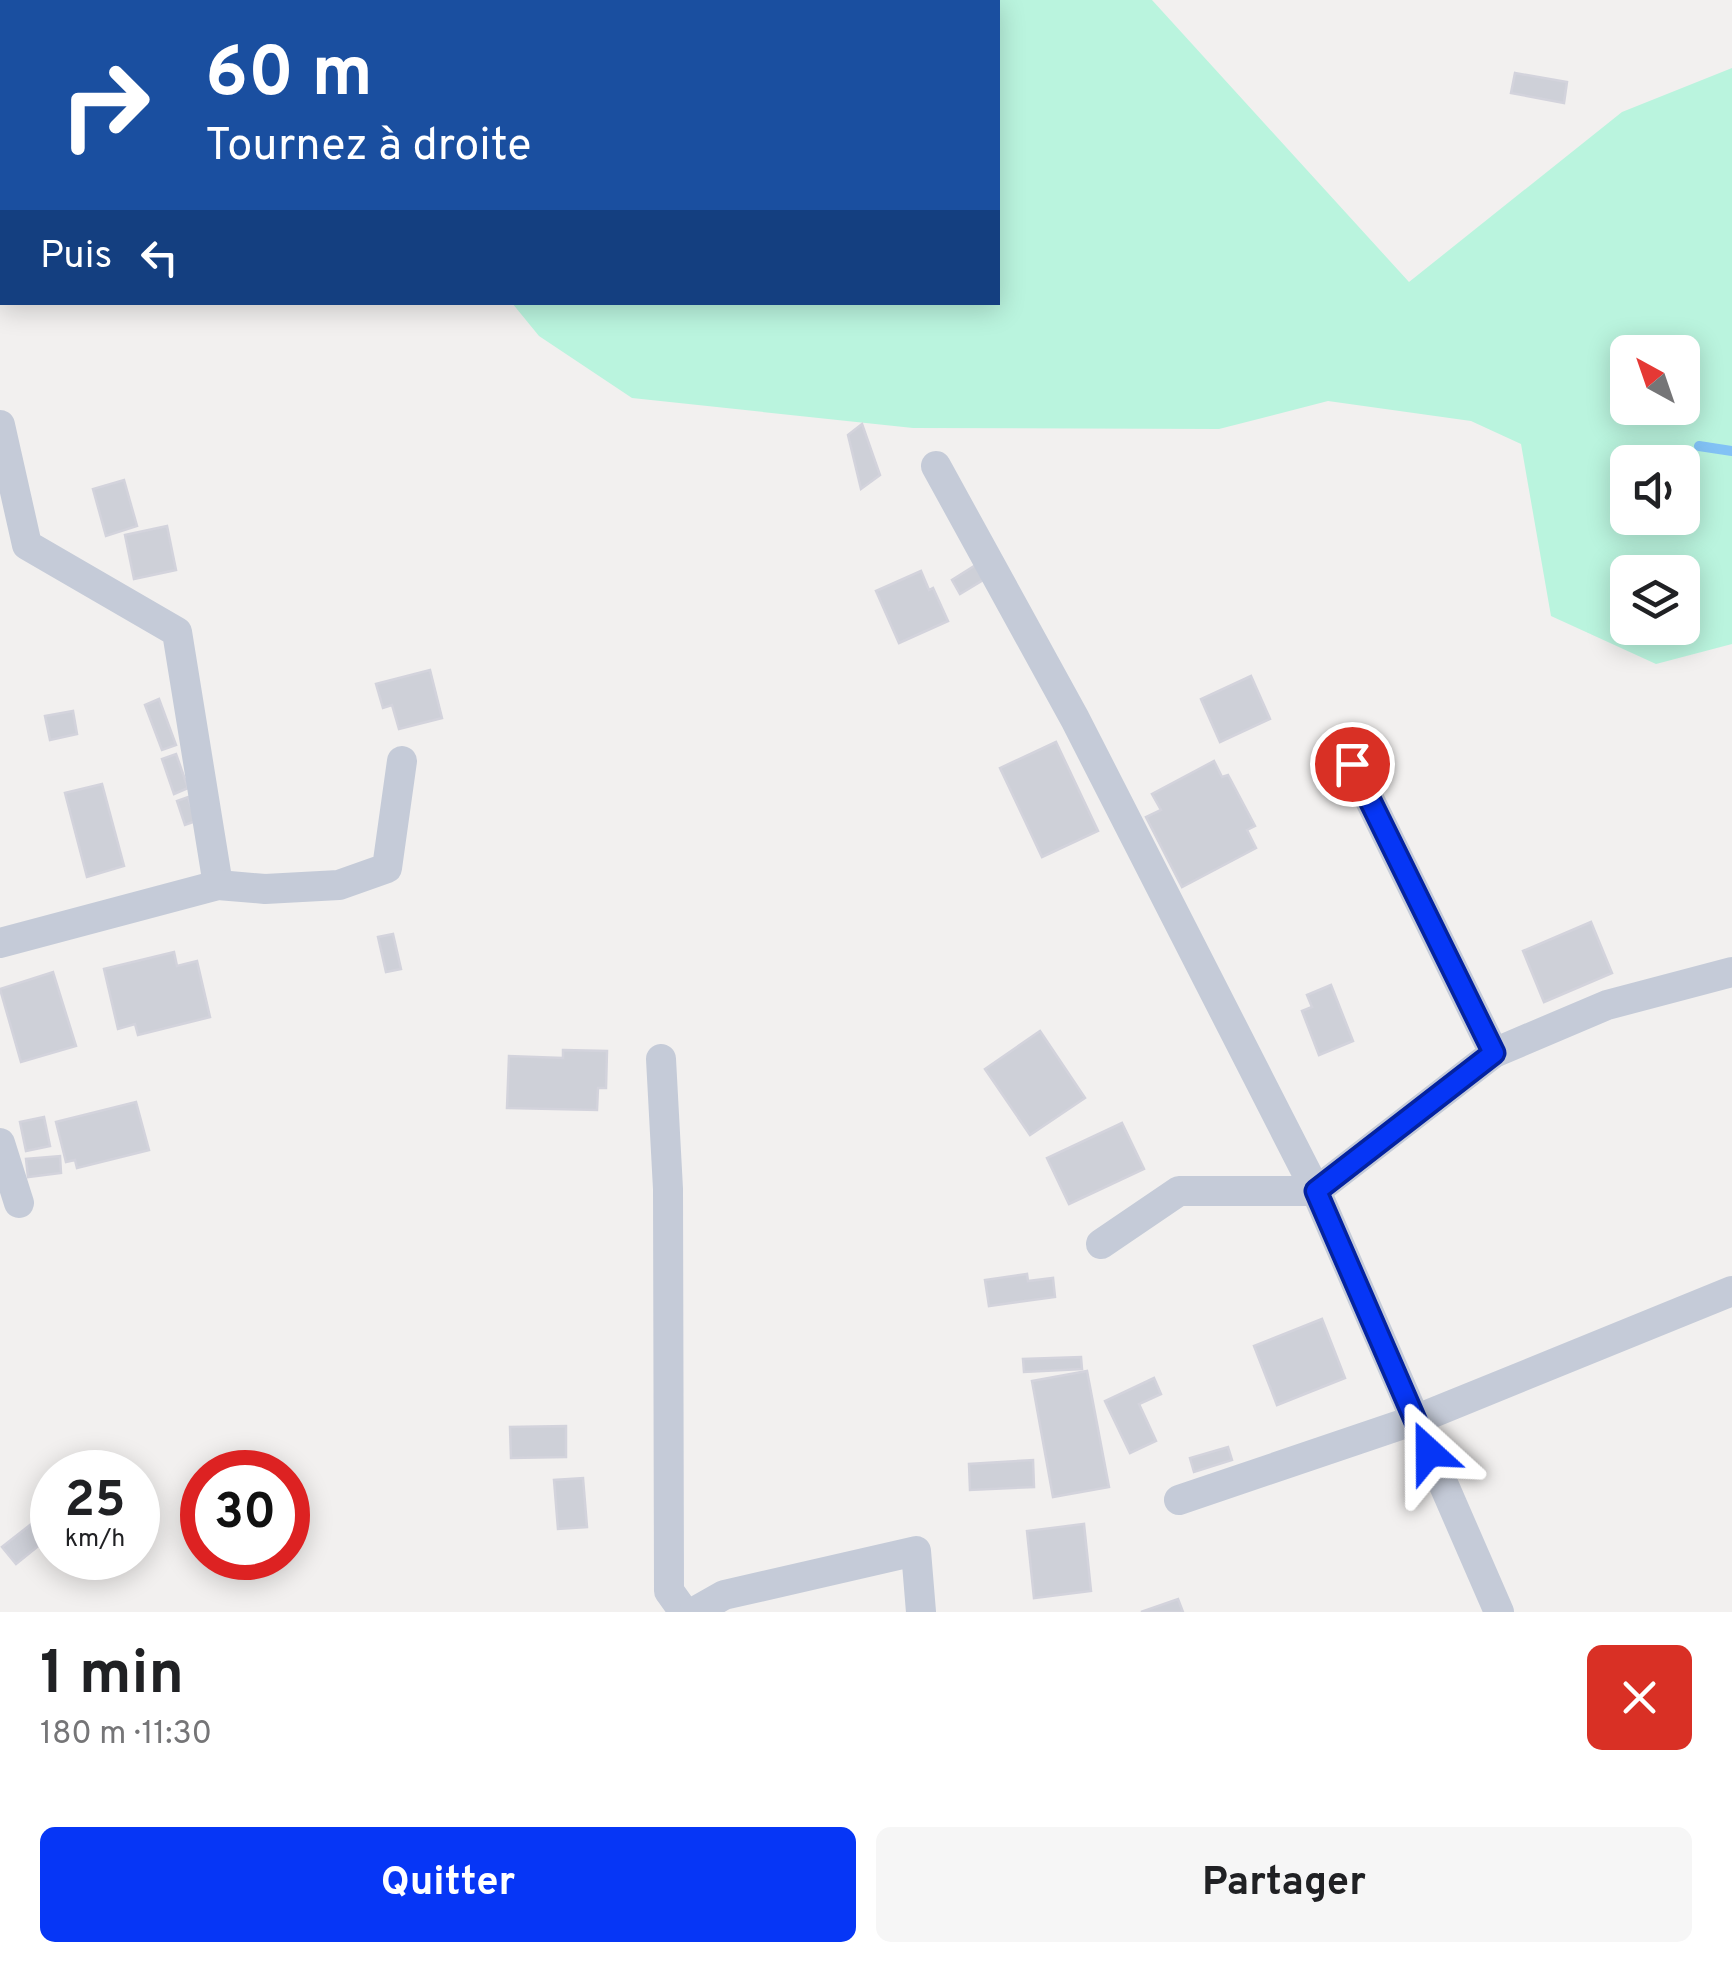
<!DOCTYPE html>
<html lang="fr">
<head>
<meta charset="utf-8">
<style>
  :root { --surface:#fff; --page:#f6f6f6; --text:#202124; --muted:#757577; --accent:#0636f6 }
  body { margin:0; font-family:Overpass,sans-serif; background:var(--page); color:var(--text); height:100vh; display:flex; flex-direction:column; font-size:38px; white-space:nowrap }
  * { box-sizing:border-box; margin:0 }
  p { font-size:32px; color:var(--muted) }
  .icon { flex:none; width:55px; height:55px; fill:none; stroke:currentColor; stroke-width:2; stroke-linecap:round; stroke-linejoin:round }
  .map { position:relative; height:1612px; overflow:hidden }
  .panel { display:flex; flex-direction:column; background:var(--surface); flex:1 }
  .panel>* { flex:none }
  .top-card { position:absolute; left:0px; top:0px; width:1000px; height:305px; box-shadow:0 5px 25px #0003; background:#1a4fa0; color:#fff; overflow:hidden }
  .needle { width:65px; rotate:320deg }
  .tools { position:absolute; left:1610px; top:335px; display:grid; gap:20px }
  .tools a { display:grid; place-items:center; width:90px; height:90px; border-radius:15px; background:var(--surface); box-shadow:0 5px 25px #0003; font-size:50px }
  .speed { position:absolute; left:30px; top:1450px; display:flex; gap:20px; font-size:50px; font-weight:700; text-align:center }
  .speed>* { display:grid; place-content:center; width:130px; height:130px; border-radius:50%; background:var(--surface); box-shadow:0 5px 25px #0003; line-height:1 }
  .speed small { font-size:25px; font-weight:400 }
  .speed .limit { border:15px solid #d22; background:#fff; color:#111 }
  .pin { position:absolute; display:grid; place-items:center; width:85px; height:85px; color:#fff; margin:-42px; border:5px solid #fff; border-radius:50%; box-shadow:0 2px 10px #0007 }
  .me { position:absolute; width:110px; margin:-55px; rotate:336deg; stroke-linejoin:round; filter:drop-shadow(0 0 8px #0008) }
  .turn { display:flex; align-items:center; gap:35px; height:210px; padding:0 40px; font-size:45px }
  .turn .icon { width:130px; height:130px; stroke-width:2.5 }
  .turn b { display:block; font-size:70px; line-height:85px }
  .then { display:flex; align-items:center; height:95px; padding:0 40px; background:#0003; gap:20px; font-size:38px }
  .round { display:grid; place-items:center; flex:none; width:105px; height:105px; border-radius:15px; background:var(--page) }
  .head { display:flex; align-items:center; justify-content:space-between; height:170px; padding:0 40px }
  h1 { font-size:60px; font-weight:700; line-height:75px }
  .cta { display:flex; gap:20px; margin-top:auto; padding:20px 40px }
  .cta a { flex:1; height:115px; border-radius:15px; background:var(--accent); color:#fff; font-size:40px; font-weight:700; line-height:115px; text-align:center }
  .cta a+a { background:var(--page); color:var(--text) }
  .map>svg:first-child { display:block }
</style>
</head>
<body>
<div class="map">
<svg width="1732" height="1612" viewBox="0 0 1732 1612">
  <rect width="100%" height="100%" fill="#f2f0ef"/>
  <path fill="#baf4de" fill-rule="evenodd" d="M260 0H1152L1409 282 1622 112 1732 68V644L1656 664 1551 616 1521 444 1471 421 1328 401 1219 429 913 428 632 398 539 336 512 303 998 302V2ZM1628 352H1682V408H1628ZM1628 462H1682V518H1628ZM1628 572H1682V628H1628Z"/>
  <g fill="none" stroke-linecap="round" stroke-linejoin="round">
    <path stroke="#82c2f5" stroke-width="10" d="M1699 446 1732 451"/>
  </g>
  <g fill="#ced0d8" stroke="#d3d3dc" stroke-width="2.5">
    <path d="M1515 73 1567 82 1564 103 1511 93Z"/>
    <path d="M862 424 880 475 861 489 848 435Z"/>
    <path d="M124 480 137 526 106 536 93 489Z"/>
    <path d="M167 526 176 570 134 579 125 535Z"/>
    <path d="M979 563 988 577 960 594 952 580Z"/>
    <path d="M921 571 929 590 933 588 948 621 899 643 876 591Z"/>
    <path d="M430 670 442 718 399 729 392 705 383 708 376 684Z"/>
    <path d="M1251 676 1270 719 1220 742 1201 699Z"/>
    <path d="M159 699 176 745 162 750 145 705Z"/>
    <path d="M73 711 77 734 50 740 45 716Z"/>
    <path d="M1056 742 1098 831 1042 857 1000 768Z"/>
    <path d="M176 754 188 788 174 794 162 759Z"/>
    <path d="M1214 761 1222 777 1228 775 1255 826 1247 830 1256 848 1182 887 1146 817 1161 810 1152 794Z"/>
    <path d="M102 784 124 866 87 877 65 793Z"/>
    <path d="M188 797 196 821 185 825 177 801Z"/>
    <path d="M1591 922 1612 973 1544 1002 1523 951Z"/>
    <path d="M393 934 401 969 386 972 378 937Z"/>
    <path d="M174 952 177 966 197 961 210 1017 138 1035 135 1024 118 1029 104 969Z"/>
    <path d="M53 972 76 1046 21 1062 0 989Z"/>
    <path d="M1331 985 1353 1041 1319 1055 1302 1011 1312 1007 1307 995Z"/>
    <path d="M1040 1031 1085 1098 1030 1135 985 1069Z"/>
    <path d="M563 1050 607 1051 606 1088H598L597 1110 507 1108 509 1056 563 1058Z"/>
    <path d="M136 1102 149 1150 77 1168 75 1160 66 1162 56 1122Z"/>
    <path d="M44 1117 50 1146 26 1151 20 1122Z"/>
    <path d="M1122 1123 1144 1169 1069 1204 1047 1158Z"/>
    <path d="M60 1156 61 1173 28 1177 26 1159Z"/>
    <path d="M1027 1274 1028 1281 1053 1278 1055 1297 989 1306 985 1280Z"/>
    <path d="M1322 1319 1345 1378 1277 1405 1254 1346Z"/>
    <path d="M1081 1357 1082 1369 1024 1372 1023 1359Z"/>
    <path d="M1087 1371 1109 1487 1053 1497 1032 1381Z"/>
    <path d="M1154 1378 1161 1394 1139 1404 1156 1441 1130 1453 1105 1401Z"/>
    <path d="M566 1426V1457L511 1458 510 1427Z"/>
    <path d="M1228 1447 1232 1460 1194 1472 1190 1458Z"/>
    <path d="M1033 1460 1034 1487 970 1490 969 1464Z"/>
    <path d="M583 1478 587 1527 558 1529 554 1480Z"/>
    <path d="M44 1514 52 1525V1535L16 1564 2 1547Z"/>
    <path d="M1084 1524 1091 1591 1034 1598 1027 1531Z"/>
    <path d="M1178 1599 1183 1612H1141Z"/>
  </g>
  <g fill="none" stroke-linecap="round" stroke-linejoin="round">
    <g stroke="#c5cbd8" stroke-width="30">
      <path d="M0 235H2"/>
      <path d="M0 425 27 545 177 632 218 885"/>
      <path d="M936 466 1075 719 1316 1191 1499 1612"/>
      <path d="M1352 764 1494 1053"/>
      <path d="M0 943 218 885 265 889 339 885 387 868 402 761"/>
      <path d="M661 1059 668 1189 669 1591 684 1612"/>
      <path d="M0 1143 19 1203"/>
      <path d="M1101 1244 1179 1191H1316L1494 1053 1607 1005 1732 972"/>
      <path d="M1179 1500 1415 1420 1732 1291"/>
      <path d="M694 1612 724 1595 916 1551 921 1612"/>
    </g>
  </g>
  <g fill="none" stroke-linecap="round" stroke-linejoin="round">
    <defs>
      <path id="route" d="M1352 764 1494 1053 1316 1191 1429 1452"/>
    </defs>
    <use href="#route" stroke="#0423a0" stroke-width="25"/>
    <use href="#route" stroke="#0636f6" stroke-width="18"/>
  </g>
</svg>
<div class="tools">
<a><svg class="needle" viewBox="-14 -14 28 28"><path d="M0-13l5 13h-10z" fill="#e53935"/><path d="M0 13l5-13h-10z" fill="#757577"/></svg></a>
<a><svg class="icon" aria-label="sound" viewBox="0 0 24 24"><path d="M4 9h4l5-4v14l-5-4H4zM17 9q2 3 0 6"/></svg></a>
<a><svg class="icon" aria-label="layers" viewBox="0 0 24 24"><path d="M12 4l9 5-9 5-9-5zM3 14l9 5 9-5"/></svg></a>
</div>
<div class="speed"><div>25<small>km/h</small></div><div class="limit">30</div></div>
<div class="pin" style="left:1352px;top:764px;background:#d93025"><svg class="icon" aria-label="arrive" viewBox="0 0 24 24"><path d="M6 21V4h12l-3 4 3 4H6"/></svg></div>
<svg class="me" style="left:1429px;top:1452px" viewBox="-20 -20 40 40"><path d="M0-17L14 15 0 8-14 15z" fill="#0636f6" stroke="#fff" stroke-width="4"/></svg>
<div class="top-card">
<div class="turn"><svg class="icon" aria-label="right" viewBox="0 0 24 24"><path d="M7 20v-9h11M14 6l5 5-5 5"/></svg><div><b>60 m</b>Tournez à droite</div></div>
<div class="then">Puis<svg class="icon" aria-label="left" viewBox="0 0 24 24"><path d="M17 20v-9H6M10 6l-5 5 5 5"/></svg></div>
</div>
</div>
<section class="panel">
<div class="head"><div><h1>1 min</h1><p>180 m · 11:30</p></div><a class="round" style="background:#d93025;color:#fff"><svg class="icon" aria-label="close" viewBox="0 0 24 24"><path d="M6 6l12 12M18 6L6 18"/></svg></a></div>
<div class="cta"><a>Quitter</a><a>Partager</a></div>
</section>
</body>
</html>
